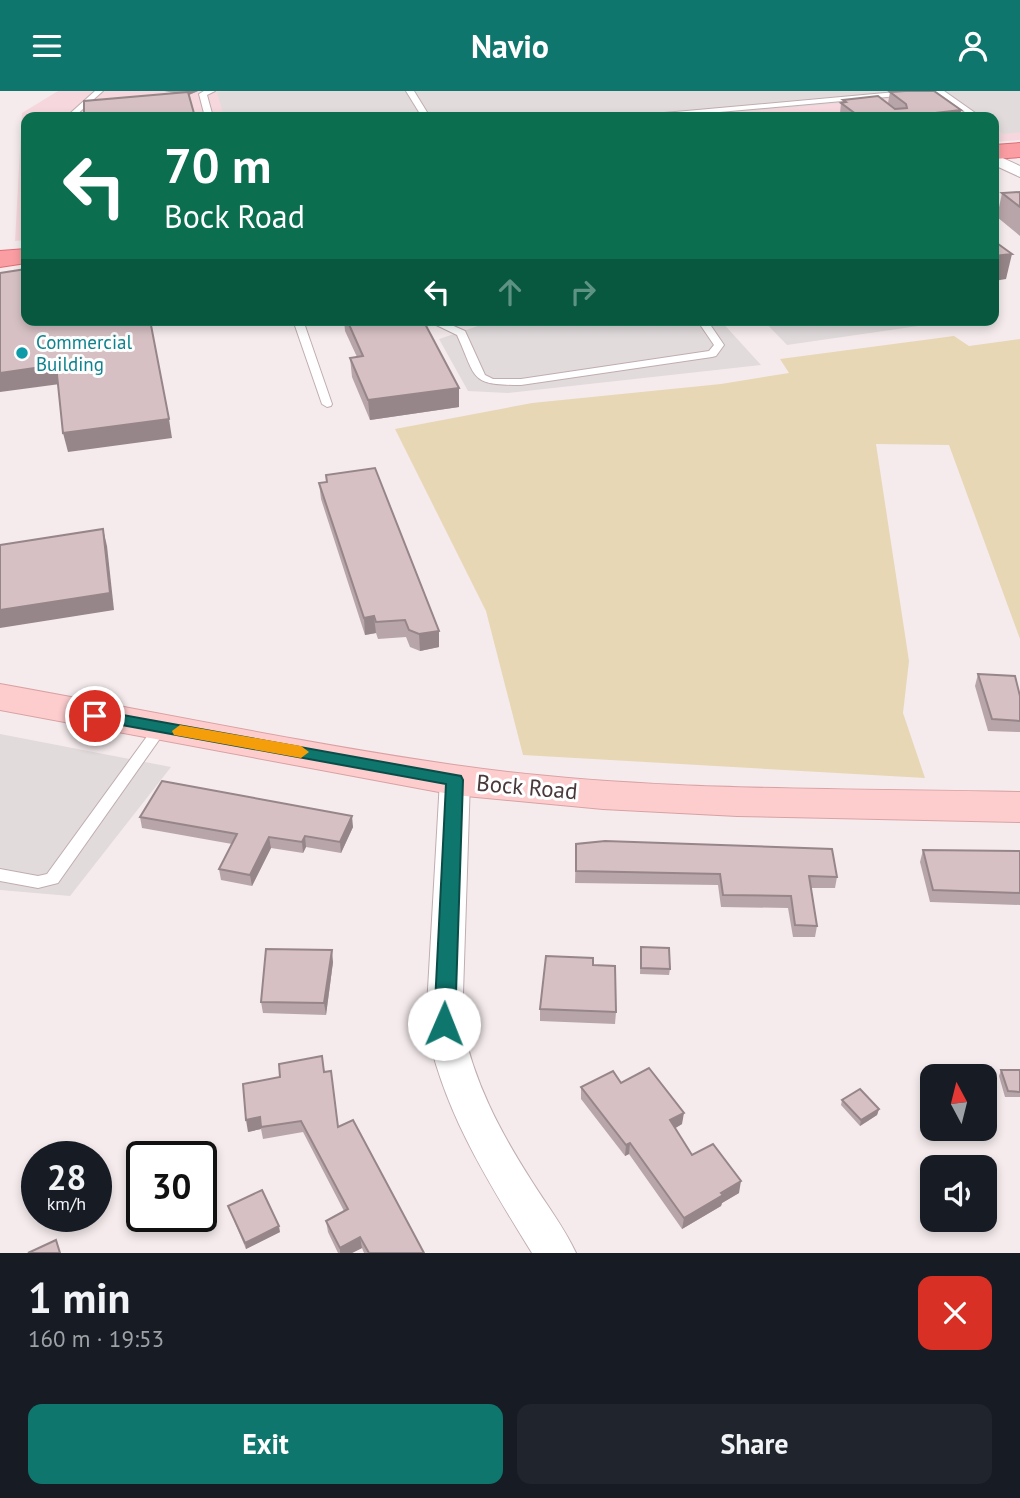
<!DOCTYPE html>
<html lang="en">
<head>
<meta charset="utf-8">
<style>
  :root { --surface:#171b24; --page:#20242c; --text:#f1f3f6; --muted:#9ea1a6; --accent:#0f766e }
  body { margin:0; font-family:"PT Sans",sans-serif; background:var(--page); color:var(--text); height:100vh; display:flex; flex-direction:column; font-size:26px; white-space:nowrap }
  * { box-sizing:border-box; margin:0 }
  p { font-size:23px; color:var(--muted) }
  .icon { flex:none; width:38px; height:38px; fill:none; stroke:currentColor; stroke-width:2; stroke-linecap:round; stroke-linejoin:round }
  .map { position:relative; height:1162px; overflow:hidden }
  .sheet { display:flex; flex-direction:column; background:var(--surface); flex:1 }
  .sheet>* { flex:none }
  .banner { position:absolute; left:21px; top:21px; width:978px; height:214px; border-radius:14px; box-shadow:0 4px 10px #0003; background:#0b6e4f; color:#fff; overflow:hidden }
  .needle { width:46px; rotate:353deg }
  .fabs { position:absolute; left:920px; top:973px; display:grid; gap:14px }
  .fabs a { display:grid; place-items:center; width:77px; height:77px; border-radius:14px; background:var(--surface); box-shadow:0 4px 10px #0003; font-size:35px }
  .speed { position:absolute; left:21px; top:1050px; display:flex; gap:14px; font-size:35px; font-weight:700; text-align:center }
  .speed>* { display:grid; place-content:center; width:91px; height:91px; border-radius:50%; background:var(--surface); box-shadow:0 4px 10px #0003; line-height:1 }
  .speed small { font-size:18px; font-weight:400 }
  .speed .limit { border:4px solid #111; border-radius:10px; background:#fff; color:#111 }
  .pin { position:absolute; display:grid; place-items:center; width:60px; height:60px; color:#fff; margin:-30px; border:4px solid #fff; border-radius:50%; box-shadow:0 2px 7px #0007 }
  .me { position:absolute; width:77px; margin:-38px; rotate:1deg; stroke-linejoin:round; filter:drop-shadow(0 0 5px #0008) }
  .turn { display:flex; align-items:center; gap:24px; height:147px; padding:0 28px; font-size:32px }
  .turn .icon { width:91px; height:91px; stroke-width:2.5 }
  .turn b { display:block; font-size:49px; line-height:60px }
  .lanes { display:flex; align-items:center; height:66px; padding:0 28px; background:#0003; justify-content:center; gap:35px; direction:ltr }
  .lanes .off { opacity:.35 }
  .round { display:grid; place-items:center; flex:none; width:74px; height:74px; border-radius:14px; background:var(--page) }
  .summary { display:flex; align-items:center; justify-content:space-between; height:119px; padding:0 28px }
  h1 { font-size:42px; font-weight:600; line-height:52px }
  .cta { display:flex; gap:14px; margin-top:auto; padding:14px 28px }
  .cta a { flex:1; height:80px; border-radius:14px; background:var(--accent); color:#fff; font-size:28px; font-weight:600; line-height:80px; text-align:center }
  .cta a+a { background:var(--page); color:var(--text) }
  header { display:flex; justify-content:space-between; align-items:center; height:91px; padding:0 28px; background:var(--accent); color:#fff; font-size:32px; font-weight:600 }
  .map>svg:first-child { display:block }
</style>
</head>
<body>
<header><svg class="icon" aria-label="menu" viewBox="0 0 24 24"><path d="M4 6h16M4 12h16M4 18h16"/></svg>Navio<svg class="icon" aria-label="person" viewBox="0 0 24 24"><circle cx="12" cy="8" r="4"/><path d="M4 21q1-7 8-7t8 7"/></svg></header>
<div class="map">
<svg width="1020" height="1162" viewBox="0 0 1020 1162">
  <rect width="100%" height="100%" fill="#f5ebec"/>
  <g fill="#f5d7dd">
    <path d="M58 0H908L610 26H26V149L15 150 22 22Z"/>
    <path d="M943 0H1020V49L994 51V26H673Z"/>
  </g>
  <path fill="#e7d7b5" d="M954 245 969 255 1020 248V548L949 354 876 353 909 570 903 622 925 687 523 664 486 520 395 338 532 312 721 293 789 282 780 268Z"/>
  <g fill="#e1dbdc">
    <path d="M233 0H1020V41L1003 43 994 36V26H979L945 3 739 21 743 26H224L217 1Z"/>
    <path d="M479 229H720L761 274 508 302 468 300 439 248 481 234Z"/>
    <path d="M763 229H928L932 233 787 254Z"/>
    <path d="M0 643 171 676 70 805 0 799Z"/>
  </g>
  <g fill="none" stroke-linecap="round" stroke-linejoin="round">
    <defs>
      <g id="lane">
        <path d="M95 0H103L74 26H66Z"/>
        <path d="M204 0H215L207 4 213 26H205L199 3Z"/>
        <path d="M406 0H414L430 26H422Z"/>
        <path d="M907 0H935L931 2 664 26H638L642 24Z"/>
        <path d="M935 0H944L981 26H972Z"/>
        <path d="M293 229H303L332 313 331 315 327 316 322 313Z"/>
        <path d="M426 229H440L465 240 485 284 493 288H521L709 260 714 254 697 229H707L724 254 716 265 712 266 521 294C469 294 477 288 457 244Z"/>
        <path d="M161 631 168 636 166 639 58 792 38 797 0 790V778L38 785 47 783 156 633Z"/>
      </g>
      <g id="street">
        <path d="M994 63 1020 75V86L994 74Z"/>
        <path d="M455 678 466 681 470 689 462 933C474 991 499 1039 531 1089 546 1113 564 1136 576 1162H532C487 1089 442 1018 426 933L440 689 444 681Z"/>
      </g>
      <path id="secondary" d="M0 593C151 620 302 652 454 674 640 701 832 697 1020 701V731L737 725 603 718 455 704 0 619Z"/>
      <g id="primary">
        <path d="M1020 52V66L994 68V54Z"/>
        <path d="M26 158V172L0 176V160Z"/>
      </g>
    </defs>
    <use href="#lane" stroke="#c0adb0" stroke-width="2"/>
    <use href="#street" stroke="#c0adb0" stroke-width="2"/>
    <use href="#secondary" stroke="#d9a1a3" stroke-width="2"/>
    <use href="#primary" stroke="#e06d76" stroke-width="2"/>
    <use href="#lane" fill="#fff" fill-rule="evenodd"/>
    <use href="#street" fill="#fff" fill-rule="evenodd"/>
    <use href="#secondary" fill="#fdcdce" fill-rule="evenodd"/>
    <use href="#primary" fill="#fb9ea4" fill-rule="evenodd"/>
  </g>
  <g fill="#b8a5a9">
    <path d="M164 0H198L189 4 84 22 174 2Z"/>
    <path d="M890 1 961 19 960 26H845L840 22 841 12H843V9L896 18 888 12Z"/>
    <path d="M1020 101V145L997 126 1002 102Z"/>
    <path d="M344 229H423L459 316 370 329 352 286 350 267 357 266 345 240Z"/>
    <path d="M319 392 439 540V556L420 560 410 556 406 546 378 548 376 542 365 544 321 408Z"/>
    <path d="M978 583 1020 605V641L988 640 975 595Z"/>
    <path d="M140 726 353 736 341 762 306 756 303 762 271 757 252 795 221 789 219 778 232 753 142 737Z"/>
    <path d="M576 753 837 786 835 797H811L817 835 815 846H793L788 817 721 816 718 794 575 792Z"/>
    <path d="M923 759 1020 760V814L930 811 920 771Z"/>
    <path d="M641 856 670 878 669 884 640 883Z"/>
    <path d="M333 871 326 924 263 922 261 911Z"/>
    <path d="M593 874 616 921 615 933 540 930V918Z"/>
    <path d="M1001 979H1020V1006H1005L999 985Z"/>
    <path d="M324 981 338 1036 424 1162H364L362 1157 352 1162H338L328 1141 326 1130 344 1120 303 1041 263 1048 261 1038 248 1041Z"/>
    <path d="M621 992 682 1033 675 1037 692 1064 739 1102 722 1112 721 1115 682 1138 629 1063 625 1065 581 1008V996Z"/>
    <path d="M842 1009 879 1018 877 1024 860 1035 841 1014Z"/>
    <path d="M228 1115 280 1141 246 1158 230 1120Z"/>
  </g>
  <g fill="#968689">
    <path d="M186 0H198L186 5Z"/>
    <path d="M961 19 960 26H901Z"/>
    <path d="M1012 163 1006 188 994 190V165Z"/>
    <path d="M56 274 60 293 0 301V282Z"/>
    <path d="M459 297V316L370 329 368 309Z"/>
    <path d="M169 328 172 347 68 361 63 342Z"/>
    <path d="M103 438 107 455 114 519 0 537V519Z"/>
    <path d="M374 525 376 542 365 544 364 527Z"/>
    <path d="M439 540V556L420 560 419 543Z"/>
    <path d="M352 725 353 736 341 762 340 751Z"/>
    <path d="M305 745 306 756 303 762 302 751Z"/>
    <path d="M269 746 271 757 252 795 250 784Z"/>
    <path d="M332 859 333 871 326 924 324 912Z"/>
    <path d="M879 1018 877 1024 860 1035 861 1029Z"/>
    <path d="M684 1022 682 1033 669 1041 670 1029Z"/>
    <path d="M260 1026 261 1038 248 1041 246 1029Z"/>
    <path d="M630 1052 629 1063 625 1065 626 1054Z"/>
    <path d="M741 1090 739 1102 722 1112 721 1115 682 1138 684 1127Z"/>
    <path d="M279 1135 280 1141 246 1158 245 1152Z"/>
    <path d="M360 1146 362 1157 352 1162H340V1157Z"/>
  </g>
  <g fill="#d6c0c4" stroke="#968689" stroke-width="2">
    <path d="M905 0H934L961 19 901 26H860L841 12 846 11 843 9 878 5 895 18 907 17 906 13 890 1Z"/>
    <path d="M188 1 195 26H74V23L84 22V10Z"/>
    <path d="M707 22 711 26H660Z"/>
    <path d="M1020 101V116L1002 102Z"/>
    <path d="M994 150 1012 163 994 165Z"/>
    <path d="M26 178V229H150L169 328 63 342 56 274 0 282V182Z"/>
    <path d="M347 229H423L459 297 368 309 350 267 363 265Z"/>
    <path d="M375 377 439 540 419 543 409 539 405 529 376 531 374 525 364 527 319 392 327 391 326 384Z"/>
    <path d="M103 438 110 502 0 519V454Z"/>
    <path d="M978 583 1015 585 1020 605V630L992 628Z"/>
    <path d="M162 690 352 725 340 751 305 745 302 751 269 746 250 784 219 778 237 743 140 726Z"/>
    <path d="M605 750 832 758 837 786 809 785 817 835 795 834 791 805 723 804 720 783 576 780V753Z"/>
    <path d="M923 759 1020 760V802L933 799Z"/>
    <path d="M641 856 669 857 670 878 641 877Z"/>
    <path d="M266 858 332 859 324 912 261 911Z"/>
    <path d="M546 865 593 867V874L615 875 616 921 540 918Z"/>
    <path d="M322 965 324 981 331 980 338 1036 353 1029 424 1162H369L360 1146 340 1157 326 1130 348 1118 301 1030 261 1036 260 1026 246 1029 243 993 280 986 279 973Z"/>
    <path d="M649 977 684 1022 670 1029 692 1064 713 1053 741 1090 721 1102 723 1104 684 1127 630 1052 626 1054 581 996 613 980 621 992Z"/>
    <path d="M1001 979H1020V1001L1008 1000Z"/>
    <path d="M860 998 879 1018 861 1029 842 1009Z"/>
    <path d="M262 1099 279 1135 245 1152 228 1115Z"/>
    <path d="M56 1149 60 1162H28Z"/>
  </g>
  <path fill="#0f766e" stroke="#0a4d48" stroke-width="2" d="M95 619 461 685 463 689 455 933 452 939 444 942 437 939 434 933 446 693 89 628 86 625Z"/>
  <path fill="#f59e0b" d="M180 634 301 655 309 661 301 667 174 644 172 640Z"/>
  <circle fill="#0f9aa8" stroke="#fff" stroke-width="2.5" cx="22" cy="262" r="7"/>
  <g text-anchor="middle" stroke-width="6" stroke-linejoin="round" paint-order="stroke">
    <g font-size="19" fill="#0d838f" stroke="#fff" text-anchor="start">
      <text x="36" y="258">Commercial<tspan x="36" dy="22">Building</tspan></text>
    </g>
    <g font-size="23" fill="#49393b" stroke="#fff">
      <text transform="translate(527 696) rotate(5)" y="8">Bock Road</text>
    </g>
  </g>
</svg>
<div class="fabs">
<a><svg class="needle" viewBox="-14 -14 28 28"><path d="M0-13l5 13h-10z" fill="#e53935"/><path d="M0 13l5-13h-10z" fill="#9ea1a6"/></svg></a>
<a><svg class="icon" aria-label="sound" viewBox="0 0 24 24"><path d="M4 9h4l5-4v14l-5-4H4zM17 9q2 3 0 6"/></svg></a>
</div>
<div class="speed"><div>28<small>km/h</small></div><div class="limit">30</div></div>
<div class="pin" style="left:95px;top:625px;background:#d93025"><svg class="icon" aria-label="arrive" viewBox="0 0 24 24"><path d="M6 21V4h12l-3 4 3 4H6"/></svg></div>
<svg class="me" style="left:444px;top:933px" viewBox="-20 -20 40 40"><circle r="19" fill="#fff"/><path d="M0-13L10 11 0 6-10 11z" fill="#0f766e"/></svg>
<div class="banner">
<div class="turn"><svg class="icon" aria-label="left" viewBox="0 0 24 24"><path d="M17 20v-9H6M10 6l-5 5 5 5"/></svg><div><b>70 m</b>Bock Road</div></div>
<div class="lanes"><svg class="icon" aria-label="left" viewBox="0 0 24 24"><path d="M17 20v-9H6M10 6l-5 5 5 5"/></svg><svg class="icon off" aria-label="ahead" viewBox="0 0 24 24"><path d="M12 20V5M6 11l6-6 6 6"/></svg><svg class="icon off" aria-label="right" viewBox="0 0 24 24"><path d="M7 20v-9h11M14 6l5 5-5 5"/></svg></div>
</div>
</div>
<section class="sheet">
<div class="summary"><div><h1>1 min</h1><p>160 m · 19:53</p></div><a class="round" style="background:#d93025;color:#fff"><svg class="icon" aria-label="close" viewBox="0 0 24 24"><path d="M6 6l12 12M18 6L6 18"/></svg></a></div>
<div class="cta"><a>Exit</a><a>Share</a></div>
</section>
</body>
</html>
